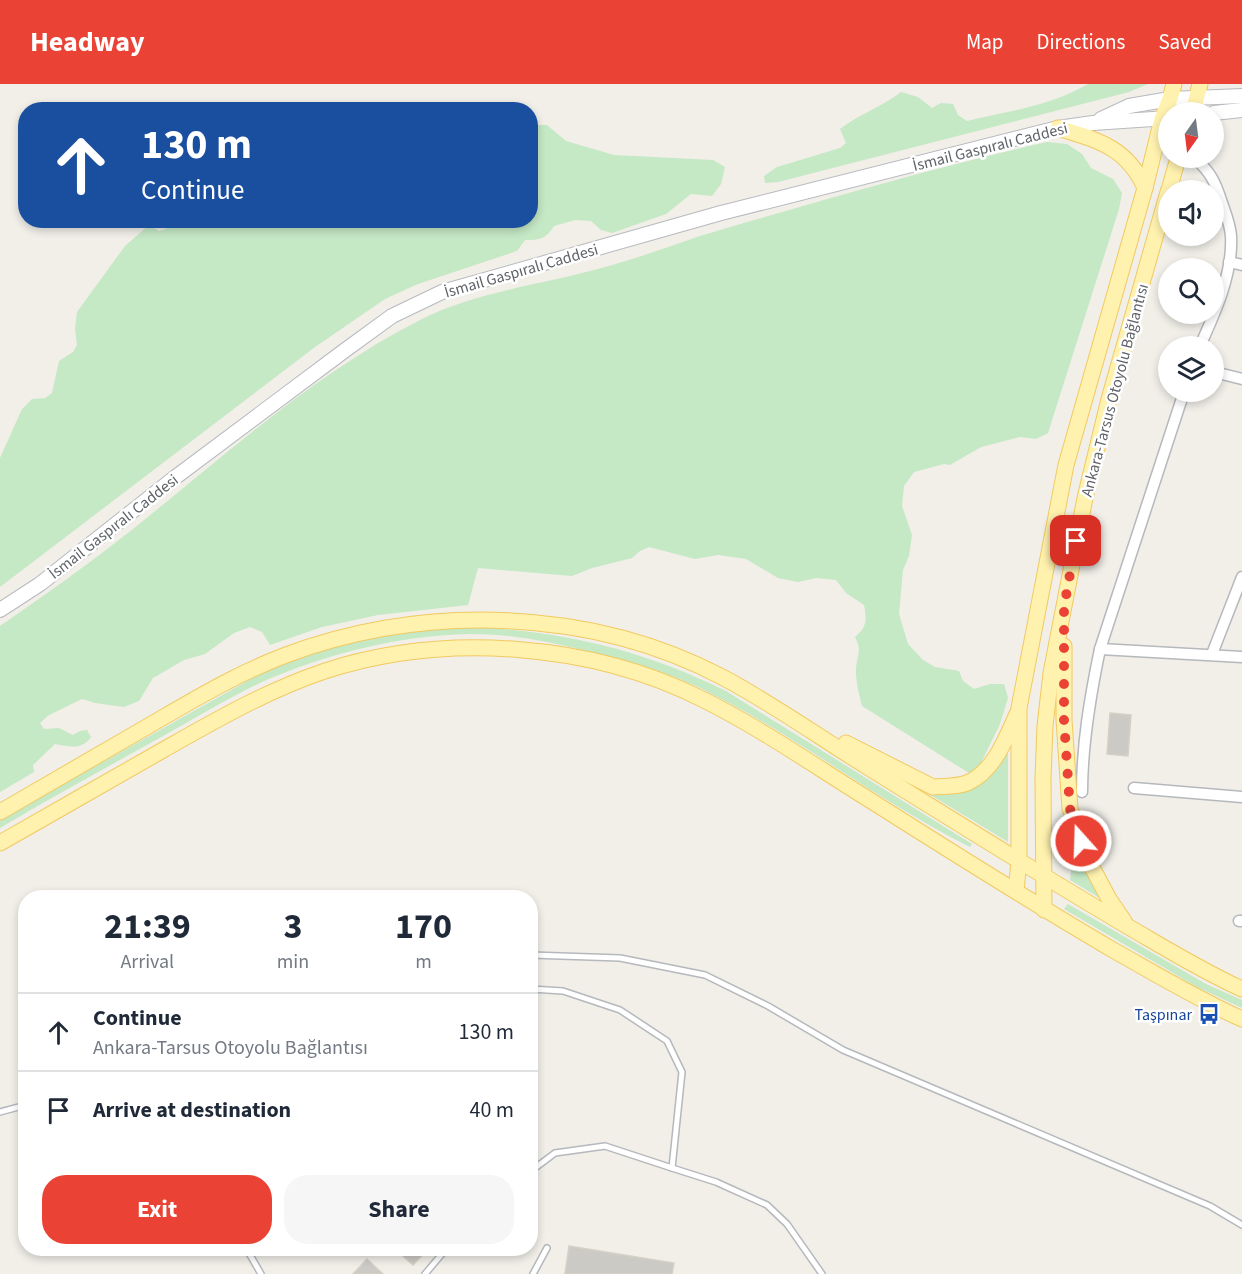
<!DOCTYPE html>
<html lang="en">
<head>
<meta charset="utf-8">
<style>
  :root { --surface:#fff; --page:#f6f6f7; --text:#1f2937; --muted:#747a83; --line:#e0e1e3; --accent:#ea4335 }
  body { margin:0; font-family:"Source Sans 3",sans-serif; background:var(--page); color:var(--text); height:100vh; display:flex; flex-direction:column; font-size:22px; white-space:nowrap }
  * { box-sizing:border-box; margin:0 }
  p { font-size:20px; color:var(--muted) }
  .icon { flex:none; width:33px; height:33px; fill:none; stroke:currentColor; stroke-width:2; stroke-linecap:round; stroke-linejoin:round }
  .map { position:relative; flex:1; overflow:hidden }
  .drawer { position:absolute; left:18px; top:806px; width:520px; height:366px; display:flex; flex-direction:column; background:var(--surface); border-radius:24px; box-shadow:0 3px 9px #0003 }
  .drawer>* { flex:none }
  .guide { position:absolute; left:18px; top:18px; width:520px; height:126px; border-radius:24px; box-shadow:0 3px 9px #0003; background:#1a4fa0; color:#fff; overflow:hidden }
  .needle { width:39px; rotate:194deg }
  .fabs { position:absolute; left:1158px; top:18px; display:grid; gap:12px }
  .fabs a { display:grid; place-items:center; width:66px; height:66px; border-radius:50%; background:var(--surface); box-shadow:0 3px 9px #0003; font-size:30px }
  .pin { position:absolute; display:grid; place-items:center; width:51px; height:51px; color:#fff; margin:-26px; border-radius:12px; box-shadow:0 3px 9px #0006 }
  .me { position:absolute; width:66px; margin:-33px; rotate:340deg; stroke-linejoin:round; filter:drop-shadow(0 0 4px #0008) }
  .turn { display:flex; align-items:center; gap:21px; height:126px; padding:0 24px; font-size:27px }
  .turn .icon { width:78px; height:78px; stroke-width:2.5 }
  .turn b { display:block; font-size:42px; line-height:51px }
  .eta { display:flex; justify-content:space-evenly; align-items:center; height:102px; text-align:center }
  .eta b { font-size:36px; font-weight:700; line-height:42px }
  .cta { display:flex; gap:12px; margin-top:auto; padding:12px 24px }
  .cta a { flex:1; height:69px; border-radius:24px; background:var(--accent); color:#fff; font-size:24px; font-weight:700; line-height:69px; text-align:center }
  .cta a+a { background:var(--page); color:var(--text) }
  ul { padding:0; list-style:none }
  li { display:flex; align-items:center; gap:18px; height:78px; padding:0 24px; border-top:2px solid var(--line) }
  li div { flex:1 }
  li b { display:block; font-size:22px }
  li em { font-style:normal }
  header { display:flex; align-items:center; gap:36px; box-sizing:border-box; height:84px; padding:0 30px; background:var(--accent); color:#fff }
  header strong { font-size:28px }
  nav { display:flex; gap:33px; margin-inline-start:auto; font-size:21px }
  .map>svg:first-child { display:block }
</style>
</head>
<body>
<header>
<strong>Headway</strong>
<nav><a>Map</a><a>Directions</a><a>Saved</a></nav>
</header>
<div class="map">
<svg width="1242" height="1190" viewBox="0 0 1242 1190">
  <rect width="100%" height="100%" fill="#f1efe8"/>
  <g fill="#c5e8c5">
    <path d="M1088 0H1148L1129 8 778 98 765 99 764 92 777 83 840 64 846 59 840 45C859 30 882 23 901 8L918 13 932 24 941 19 953 20 958 31 967 37C1009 27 1050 22 1088 0Z"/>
    <path d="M531 41H547L566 57 614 71 713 76 725 83 721 100 712 112 691 110 666 130 612 149 601 146 591 137 575 136 554 142C546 155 540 156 525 156L517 167 418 200 385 215 315 263 0 503V374L22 325 32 315 45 314 52 309 59 277 73 268 77 261 75 245 77 228 125 162 149 141 159 147 166 145 167 136H531Z"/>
    <path d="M1047 58 1067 60 1082 70 1091 84 1113 95 1122 109 1119 125 1048 349 1036 355 1020 353 981 363 950 381 944 380 914 388 904 402 902 422 912 451 909 472 903 486 899 530 908 560 923 576 935 583 959 587 963 597 974 605 990 600H1004L1008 614 1000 640 980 681 969 689 862 622C859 610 856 599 856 587 856 573 863 567 855 553 867 543 867 536 864 521L846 509 836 496 816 494 798 498 778 494 746 475 718 471 695 475 649 463 640 467 632 474 592 484 572 492 478 484 468 521 378 531 322 543 270 561 262 548 250 543 234 549 205 570 184 576 153 594 139 617 124 623 95 619 82 615 49 631 40 639 44 645 59 644 73 651 80 647 87 646 91 653C82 666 70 663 55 660L33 681 34 688 0 708V542C45 511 90 479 133 445 225 371 313 291 418 237 475 207 543 201 605 183 643 173 679 158 717 147 826 115 936 83 1047 58Z"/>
    <path d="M459 542C560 547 636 563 726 607L972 760 970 763C876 716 793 649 698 603 662 586 624 576 586 567 548 557 509 550 470 550 399 551 326 570 262 598 228 614 196 634 163 652 109 682 54 712 0 744V736L263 588 313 569 378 552Z"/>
    <path d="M1008 668V758L916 702C924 705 934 710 943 710 970 710 993 688 1008 668Z"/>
    <path d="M1075 755 1103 816 1070 796Z"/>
    <path d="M1068 820 1206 900 1242 916V924L1197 903 1064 825Z"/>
  </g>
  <g fill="#cccac5" stroke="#d6d1c6" stroke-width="1.5">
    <path d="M1110 629 1131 631 1128 672 1107 670Z"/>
    <path d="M569 1162 674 1179 672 1190H565Z"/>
    <path d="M394 1164H429L413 1181Z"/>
    <path d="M367 1175 383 1190H353Z"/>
  </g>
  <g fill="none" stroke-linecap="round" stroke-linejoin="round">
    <defs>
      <g id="service">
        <path d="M531 871 620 874 705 891 768 922 843 966 1210 1122 1242 1141"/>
        <path d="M531 905 563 907 620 926 667 957 682 988 672 1084 716 1098 767 1121 787 1140 822 1190"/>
        <path d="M0 1028 26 1021"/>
        <path d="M531 1087 555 1069 605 1062 672 1084"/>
        <path d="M246 1164 261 1190"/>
        <path d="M425 1190 447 1164"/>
        <path d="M533 1190 547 1164"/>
      </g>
      <g id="minor">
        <path d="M1195 74C1210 88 1215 97 1221 116 1225 128 1230 139 1231 152 1233 190 1215 229 1200 262"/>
        <path d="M1229 178 1242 181"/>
        <path d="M1214 288 1242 295"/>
        <path d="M1100 565 1242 573"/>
        <path d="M1212 570 1242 493"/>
        <path d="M1134 704 1242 713"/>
        <path d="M1082 708C1082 660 1090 613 1100 565L1184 308"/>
        <path d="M1239 837H1242"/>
      </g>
      <g id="secondary">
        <path d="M1214 29 1242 26"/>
        <path d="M1101 35 1129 22 1170 15 1242 12"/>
        <path d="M0 526 40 500 173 395 344 267 392 232 442 208 721 129 1058 44 1093 39 1168 34"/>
      </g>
      <g id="primary">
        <path d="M1193 28 1200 0"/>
        <path d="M1058 44C1097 56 1127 63 1145 104"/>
        <path d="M1169 106 1178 74"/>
        <path d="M1064 562V636L1070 725 1093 785 1109 815 1124 837"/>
        <path d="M846 659 933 703C944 702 957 703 967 699 994 688 1006 654 1017 630"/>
        <path d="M0 728C50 699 100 670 150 641 195 615 238 589 286 571 426 519 592 524 724 594 773 620 819 653 866 682 953 736 1039 790 1127 842 1165 864 1202 887 1242 905"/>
        <path d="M0 759C54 728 109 697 163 666 216 636 268 606 325 587 445 548 592 559 704 616 760 644 812 680 865 713 947 765 1029 817 1113 866 1156 890 1197 915 1242 935"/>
        <path d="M1016 807 1019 777V624L1066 381 1145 104 1162 35 1170 15 1174 0"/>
        <path d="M1044 826 1043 694 1045 642 1051 589 1085 414 1109 315 1168 108"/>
      </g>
    </defs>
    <use href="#service" stroke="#b5b8bc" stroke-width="8"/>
    <use href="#minor" stroke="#b5b8bc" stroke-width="13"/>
    <use href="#secondary" stroke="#b6babf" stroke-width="16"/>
    <use href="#primary" stroke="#f2c960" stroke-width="17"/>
    <use href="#service" stroke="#fff" stroke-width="5"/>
    <use href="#minor" stroke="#fff" stroke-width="10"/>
    <use href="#secondary" stroke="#fff" stroke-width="14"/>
    <use href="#primary" stroke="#fff2af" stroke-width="15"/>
  </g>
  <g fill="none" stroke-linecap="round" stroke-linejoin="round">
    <path stroke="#ea4335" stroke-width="10" stroke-dasharray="0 18" d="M1076 457 1064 523V636L1070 725 1081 757"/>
  </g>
  <defs>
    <symbol id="bus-bare" viewBox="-9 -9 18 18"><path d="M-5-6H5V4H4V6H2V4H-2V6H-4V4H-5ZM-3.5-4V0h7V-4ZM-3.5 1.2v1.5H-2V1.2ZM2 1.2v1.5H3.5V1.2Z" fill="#1a4fb4" stroke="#fff" stroke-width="2.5" paint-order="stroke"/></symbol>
  </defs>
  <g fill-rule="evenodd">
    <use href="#bus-bare" x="1194" y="915" width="30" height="30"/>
  </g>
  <g text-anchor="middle" stroke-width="5" stroke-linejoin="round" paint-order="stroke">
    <g font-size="16" fill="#5f6368" stroke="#fff">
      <text transform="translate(990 62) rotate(-14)" y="6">İsmail Gaspıralı Caddesi</text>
      <text transform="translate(521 186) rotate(-16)" y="6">İsmail Gaspıralı Caddesi</text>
      <text transform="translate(1114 306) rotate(-75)" y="6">Ankara-Tarsus Otoyolu Bağlantısı</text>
      <text transform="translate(113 442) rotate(-38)" y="6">İsmail Gaspıralı Caddesi</text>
    </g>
    <g font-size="16" fill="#164399" stroke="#fff" text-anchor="end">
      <text x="1192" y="936">Taşpınar</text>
    </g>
  </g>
</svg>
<div class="fabs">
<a><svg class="needle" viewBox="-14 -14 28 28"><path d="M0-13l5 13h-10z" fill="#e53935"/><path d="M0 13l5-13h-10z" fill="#747a83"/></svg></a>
<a><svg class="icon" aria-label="sound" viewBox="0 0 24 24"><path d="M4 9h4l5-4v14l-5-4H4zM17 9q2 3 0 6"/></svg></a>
<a><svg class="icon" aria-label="search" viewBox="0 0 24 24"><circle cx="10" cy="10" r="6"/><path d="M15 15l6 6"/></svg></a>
<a><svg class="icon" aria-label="layers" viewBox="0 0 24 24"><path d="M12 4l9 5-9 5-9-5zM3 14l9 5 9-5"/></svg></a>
</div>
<div class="pin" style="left:1076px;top:457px;background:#d93025"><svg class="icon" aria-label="arrive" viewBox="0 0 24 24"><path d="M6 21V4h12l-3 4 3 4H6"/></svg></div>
<svg class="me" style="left:1081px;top:757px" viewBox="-20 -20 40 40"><circle r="17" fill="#ea4335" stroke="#fff" stroke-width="3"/><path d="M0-11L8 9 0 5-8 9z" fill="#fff"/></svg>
<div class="guide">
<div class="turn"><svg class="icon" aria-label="ahead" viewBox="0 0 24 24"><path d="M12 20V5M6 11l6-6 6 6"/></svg><div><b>130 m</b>Continue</div></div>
</div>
<section class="drawer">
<div class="eta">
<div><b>21:39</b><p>Arrival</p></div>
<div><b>3</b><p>min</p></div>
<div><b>170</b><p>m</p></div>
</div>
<ul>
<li><svg class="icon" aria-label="ahead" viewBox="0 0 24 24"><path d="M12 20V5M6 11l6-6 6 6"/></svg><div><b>Continue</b><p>Ankara-Tarsus Otoyolu Bağlantısı</p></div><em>130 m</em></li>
<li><svg class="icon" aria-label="arrive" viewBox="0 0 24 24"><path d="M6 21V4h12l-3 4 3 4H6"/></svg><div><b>Arrive at destination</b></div><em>40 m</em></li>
</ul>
<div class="cta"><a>Exit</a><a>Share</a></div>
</section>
</div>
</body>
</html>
